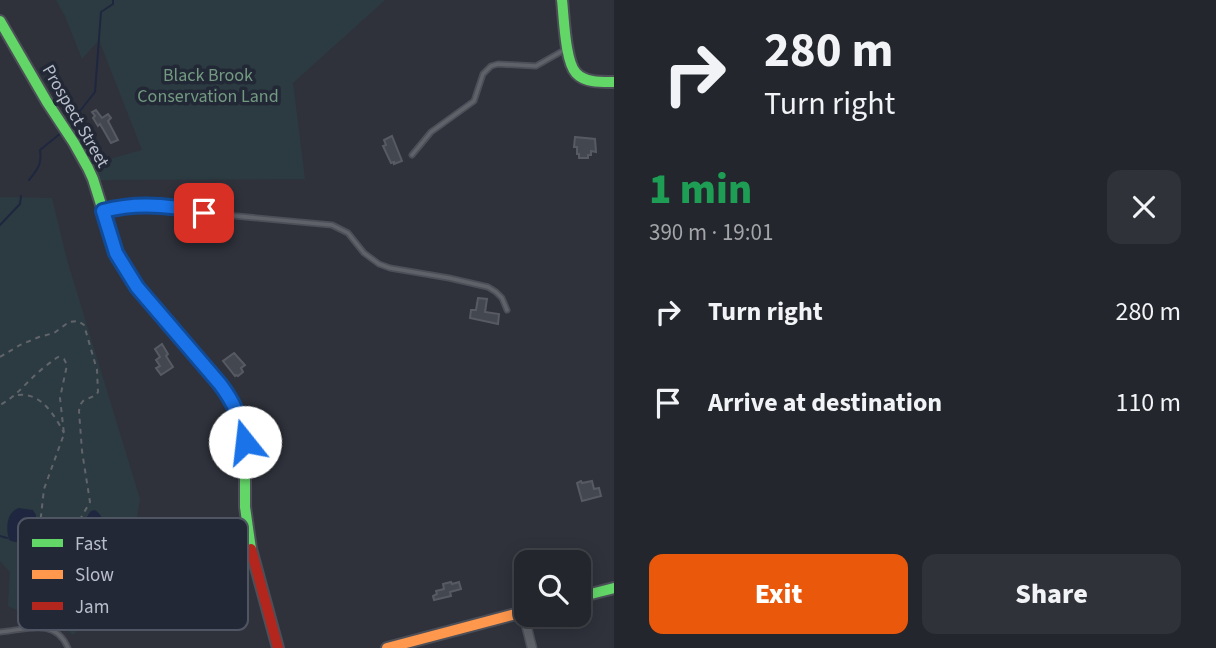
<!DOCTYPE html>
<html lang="en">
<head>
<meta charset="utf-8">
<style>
  :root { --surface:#23262c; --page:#2f3238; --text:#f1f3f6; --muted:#a3a5a9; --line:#404348; --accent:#ea580c }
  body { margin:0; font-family:"Source Sans 3",sans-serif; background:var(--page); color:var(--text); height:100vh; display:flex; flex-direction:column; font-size:26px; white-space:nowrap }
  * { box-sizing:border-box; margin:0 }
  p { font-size:23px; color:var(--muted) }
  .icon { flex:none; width:38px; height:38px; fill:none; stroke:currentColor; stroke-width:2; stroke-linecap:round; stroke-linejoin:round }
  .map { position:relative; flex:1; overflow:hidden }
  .sheet { display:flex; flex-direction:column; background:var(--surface); width:602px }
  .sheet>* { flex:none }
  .guide { background:#23262c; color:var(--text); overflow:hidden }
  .fabs { position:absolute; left:514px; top:550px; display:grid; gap:14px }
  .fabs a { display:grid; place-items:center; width:77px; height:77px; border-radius:14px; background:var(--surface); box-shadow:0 4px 18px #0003,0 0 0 2px var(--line); font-size:35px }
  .pin { position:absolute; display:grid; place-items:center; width:60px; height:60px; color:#fff; margin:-30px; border-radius:14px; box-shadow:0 4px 10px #0006 }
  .me { position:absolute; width:77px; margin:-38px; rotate:344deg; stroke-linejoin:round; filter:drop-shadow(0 0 5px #0008) }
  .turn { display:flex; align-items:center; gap:24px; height:147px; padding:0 35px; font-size:32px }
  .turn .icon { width:91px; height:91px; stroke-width:2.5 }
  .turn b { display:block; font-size:49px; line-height:60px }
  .round { display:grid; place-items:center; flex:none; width:74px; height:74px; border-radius:14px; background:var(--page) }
  .head { display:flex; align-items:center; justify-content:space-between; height:119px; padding:0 35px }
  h1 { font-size:42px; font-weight:800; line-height:52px; color:#1e9e55 }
  .primary-button { display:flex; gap:14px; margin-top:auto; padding:14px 35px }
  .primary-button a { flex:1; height:80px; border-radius:14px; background:var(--accent); color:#fff; font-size:28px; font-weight:800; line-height:80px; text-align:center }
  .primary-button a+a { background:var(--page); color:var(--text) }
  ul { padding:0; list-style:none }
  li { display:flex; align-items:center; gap:21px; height:91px; padding:0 35px }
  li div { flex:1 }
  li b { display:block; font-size:26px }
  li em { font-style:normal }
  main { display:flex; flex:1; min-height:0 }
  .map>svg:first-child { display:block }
</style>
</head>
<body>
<main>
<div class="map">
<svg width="614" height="648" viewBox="0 0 614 648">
  <rect width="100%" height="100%" fill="#2f323b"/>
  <g fill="#2c3b41">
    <path d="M56 0H385L293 83 305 179 99 180 92 164 142 150 99 40 82 59 65 16Z"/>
    <path d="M0 197 52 198 67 260 140 499 126 586 73 635 41 604C29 612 21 613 8 606L10 572 0 561Z"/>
  </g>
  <g fill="#1e273f">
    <path d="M19 508 33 510 36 515 34 543C25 541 17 544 9 540 6 528 6 512 19 508Z"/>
    <path d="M95 510C108 519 98 524 98 535 97 548 110 556 93 564L80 561C76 553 79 553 81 545 83 541 81 537 82 533 83 525 86 517 91 511Z"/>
  </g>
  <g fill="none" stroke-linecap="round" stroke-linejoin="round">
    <g stroke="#1e273f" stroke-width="2">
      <path d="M68 126 95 92 101 12 113 4V0"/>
      <path d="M29 180C38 169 42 164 40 150L61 133"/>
      <path d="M0 225 20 204 21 196"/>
      <path d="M0 536 7 538"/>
      <path d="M49 544 78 549"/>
      <path d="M100 558 107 563"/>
      <path d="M115 567C125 572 139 578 150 575"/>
    </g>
  </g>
  <g fill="#434750" stroke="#575a63" stroke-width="2">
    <path d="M96 110 102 118 108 114 111 118 108 121 118 140 111 143 100 124 98 126 93 118 95 116 92 112Z"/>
    <path d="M392 136 402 161 394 164V162L391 163 383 146 386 145 384 140Z"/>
    <path d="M575 137 595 139 596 152 591 151V155H588V158H579V154H577V147H574Z"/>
    <path d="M478 298 487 299 485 312 499 314 498 324 470 318 471 310H476Z"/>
    <path d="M162 344 168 354 166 356 173 367 161 375 156 368 160 366 156 360 160 357 155 349Z"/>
    <path d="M234 353 245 365 241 368 243 372 238 376 236 375 235 376 223 361Z"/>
    <path d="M581 481 582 483 592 481 594 489 599 488 601 496 582 501 577 483Z"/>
    <path d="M451 582 452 584 459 582 461 589 450 592 451 596 434 600 433 596 437 594 436 591 444 589 443 584Z"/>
  </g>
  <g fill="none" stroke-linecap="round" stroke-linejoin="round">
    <defs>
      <g id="lane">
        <path d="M412 155 431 132 474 101 483 74 491 66 498 64 536 66 566 49"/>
        <path d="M104 211C136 202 172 205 204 213L332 225 348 233 364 253 379 264 390 268 449 278 488 287 496 292 502 298 507 310"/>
        <path d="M0 632C26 630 55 617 68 648"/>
      </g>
      <path id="street" d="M523 612 532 648"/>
      <g id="fast">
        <path d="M562 0C564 17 565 61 576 73 585 83 602 82 614 82"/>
        <path d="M0 21 47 102 74 143 88 168 93 179 114 246 123 264 137 287 220 384 234 407 243 430 245 447V507L251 549"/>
        <path d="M579 597 614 588"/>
      </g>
      <path id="slow" d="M387 648 527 611"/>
      <path id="jam" d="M251 549 278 648"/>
    </defs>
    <use href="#lane" stroke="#4c4f58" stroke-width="7"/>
    <use href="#street" stroke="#4c4f58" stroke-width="11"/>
    <use href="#fast" stroke="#4c4f58" stroke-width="14"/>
    <use href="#slow" stroke="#4c4f58" stroke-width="14"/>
    <use href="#jam" stroke="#4c4f58" stroke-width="14"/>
    <g stroke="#61646b" stroke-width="2" stroke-dasharray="5 5" stroke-linecap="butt">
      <path d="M0 357 20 345 39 337 54 333 69 322 78 321 84 325 97 370 98 392 96 395 83 401 80 405 79 411 82 451 90 502 78 523 71 545 69 565 64 574 55 580 46 581 38 577 35 569 44 489 64 434 60 398 67 365 64 359 58 357C49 363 39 371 31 379 21 389 13 398 0 405"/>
      <path d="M18 395C41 392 55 416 64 433"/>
    </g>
    <use href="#lane" stroke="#5f6269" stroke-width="3.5"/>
    <use href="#street" stroke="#5f6269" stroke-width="8"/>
    <use href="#fast" stroke="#63d668" stroke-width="10"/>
    <use href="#slow" stroke="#ff974d" stroke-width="10"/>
    <use href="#jam" stroke="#b3261e" stroke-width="10"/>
  </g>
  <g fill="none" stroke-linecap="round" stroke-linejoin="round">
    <defs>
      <path id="route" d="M204 213C172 205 136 202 103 211L116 253 137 287 220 384C233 401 242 420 245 442"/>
    </defs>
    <use href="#route" stroke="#114b97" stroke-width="18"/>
    <use href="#route" stroke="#1a73e8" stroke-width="12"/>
  </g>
  <g text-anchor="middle" stroke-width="7" stroke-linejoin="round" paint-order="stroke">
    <g font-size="18" fill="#739a81" stroke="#222836">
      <text x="208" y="81">Black Brook<tspan x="208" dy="21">Conservation Land</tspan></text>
    </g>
    <g font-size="18" fill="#babecb" stroke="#222836">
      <text transform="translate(76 116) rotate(60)" y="6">Prospect Street</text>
    </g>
  </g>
  <rect x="18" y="518" width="230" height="112" rx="10" fill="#222836" stroke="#505563" stroke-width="2"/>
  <rect x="32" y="539" width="31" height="8" fill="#63d668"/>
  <rect x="32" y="570" width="31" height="9" fill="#ff974d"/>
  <rect x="32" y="602" width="31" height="8" fill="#b3261e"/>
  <g font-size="19" fill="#babecb">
    <text x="75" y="550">Fast</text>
    <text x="75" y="581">Slow</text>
    <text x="75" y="613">Jam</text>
  </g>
</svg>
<div class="fabs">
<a><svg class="icon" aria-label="search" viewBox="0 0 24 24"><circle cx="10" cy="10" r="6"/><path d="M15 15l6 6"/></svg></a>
</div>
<div class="pin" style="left:204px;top:213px;background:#d93025"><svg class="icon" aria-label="arrive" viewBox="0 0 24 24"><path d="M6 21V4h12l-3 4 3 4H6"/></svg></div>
<svg class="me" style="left:245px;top:442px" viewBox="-20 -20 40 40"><circle r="19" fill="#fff"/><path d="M0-13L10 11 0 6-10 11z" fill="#1a73e8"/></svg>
</div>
<section class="sheet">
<div class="guide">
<div class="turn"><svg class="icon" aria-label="right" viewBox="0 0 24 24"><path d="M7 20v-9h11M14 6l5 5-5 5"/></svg><div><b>280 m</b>Turn right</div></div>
</div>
<div class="head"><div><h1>1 min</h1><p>390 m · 19:01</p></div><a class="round"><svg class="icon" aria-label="close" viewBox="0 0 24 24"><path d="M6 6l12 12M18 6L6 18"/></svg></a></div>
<ul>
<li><svg class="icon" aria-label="right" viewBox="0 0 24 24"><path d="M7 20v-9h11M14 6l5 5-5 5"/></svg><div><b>Turn right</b></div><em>280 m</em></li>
<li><svg class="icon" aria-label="arrive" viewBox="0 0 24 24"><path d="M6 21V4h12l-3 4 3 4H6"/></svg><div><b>Arrive at destination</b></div><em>110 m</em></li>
</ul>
<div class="primary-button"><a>Exit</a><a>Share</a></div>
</section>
</main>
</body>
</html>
